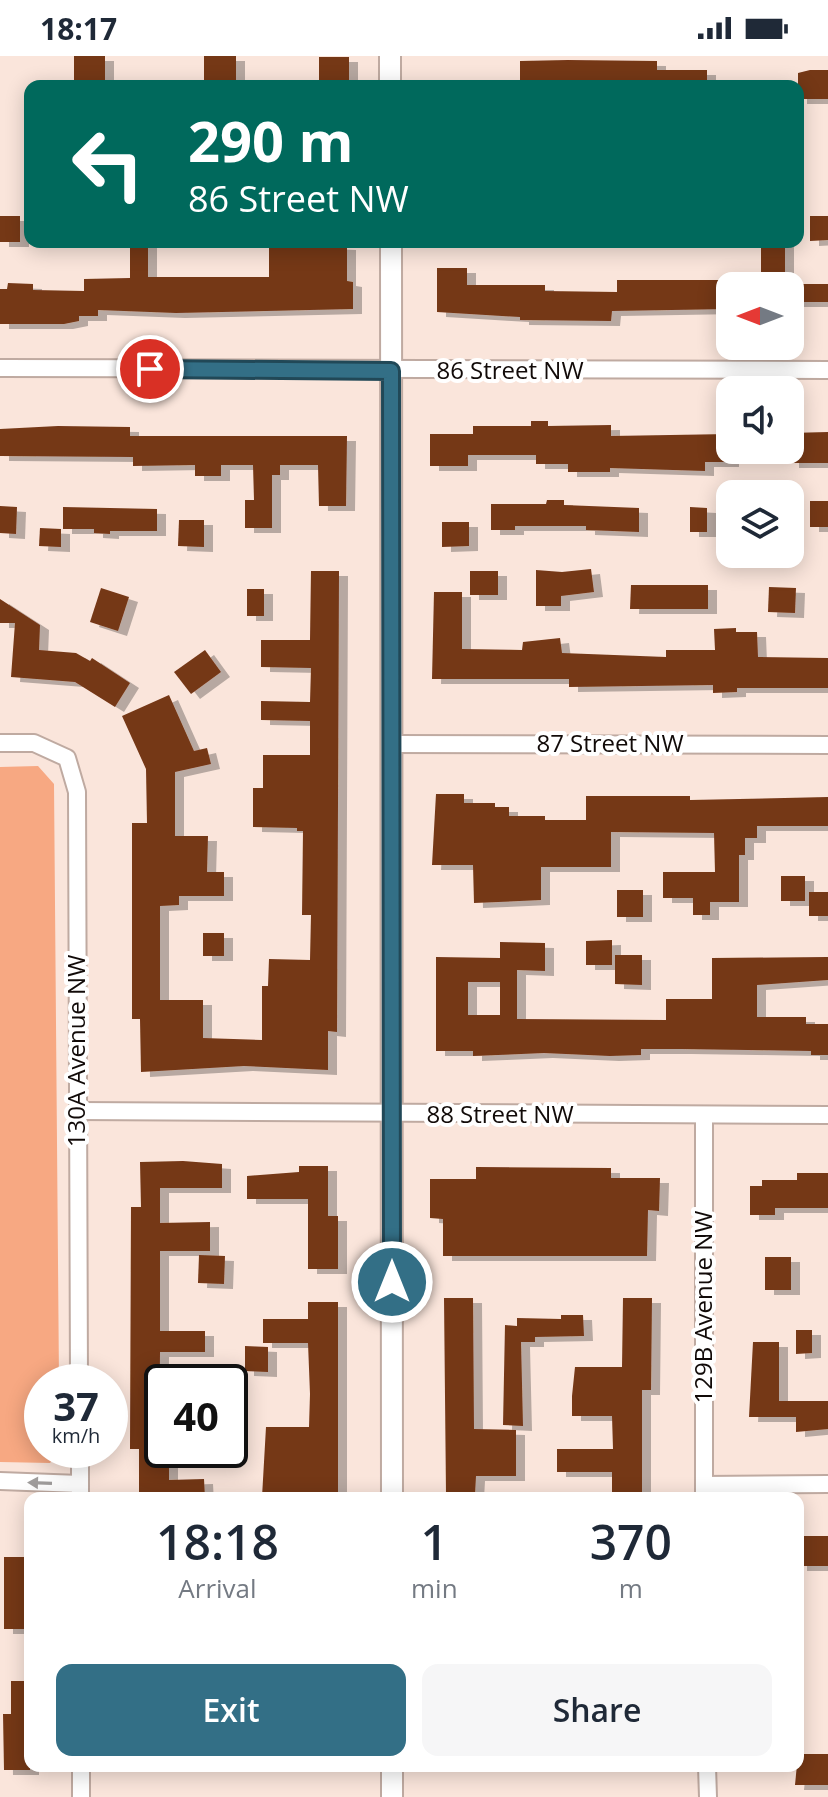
<!DOCTYPE html>
<html lang="en">
<head>
<meta charset="utf-8">
<style>
  :root { --surface:#fff; --page:#f6f6f7; --text:#1f2937; --muted:#747a83; --accent:#336f86 }
  body { margin:0; font-family:"Open Sans",sans-serif; background:var(--page); color:var(--text); height:100vh; display:flex; flex-direction:column; font-size:30px; white-space:nowrap }
  * { box-sizing:border-box; margin:0 }
  p { font-size:26px; color:var(--muted) }
  .icon { flex:none; width:44px; height:44px; fill:none; stroke:currentColor; stroke-width:2; stroke-linecap:round; stroke-linejoin:round }
  .map { position:relative; flex:1; overflow:hidden }
  .sheet { position:absolute; left:24px; top:1436px; width:780px; height:280px; display:flex; flex-direction:column; background:var(--surface); border-radius:16px; box-shadow:0 4px 20px #0003 }
  .sheet>* { flex:none }
  .banner { position:absolute; left:24px; top:24px; width:780px; height:168px; border-radius:16px; box-shadow:0 4px 20px #0003; background:#00695c; color:#fff; overflow:hidden }
  .needle { width:52px; rotate:270deg }
  .controls { position:absolute; left:716px; top:216px; display:grid; gap:16px }
  .controls a { display:grid; place-items:center; width:88px; height:88px; border-radius:16px; background:var(--surface); box-shadow:0 4px 20px #0003; font-size:40px }
  .speed { position:absolute; left:24px; top:1308px; display:flex; gap:16px; font-size:40px; font-weight:700; text-align:center }
  .speed>* { display:grid; place-content:center; width:104px; height:104px; border-radius:50%; background:var(--surface); box-shadow:0 4px 20px #0003; line-height:1 }
  .speed small { font-size:20px; font-weight:400 }
  .speed .limit { border:4px solid #111; border-radius:12px; background:#fff; color:#111 }
  .pin { position:absolute; display:grid; place-items:center; width:68px; height:68px; color:#fff; margin:-34px; border:4px solid #fff; border-radius:50%; box-shadow:0 2px 8px #0007 }
  .me { position:absolute; width:88px; margin:-44px; rotate:0deg; stroke-linejoin:round; filter:drop-shadow(0 0 6px #0008) }
  .turn { display:flex; align-items:center; gap:28px; height:168px; padding:0 32px; font-size:36px }
  .turn .icon { width:104px; height:104px; stroke-width:2.5 }
  .turn b { display:block; font-size:56px; line-height:68px }
  .eta { display:flex; justify-content:space-evenly; align-items:center; height:136px; text-align:center }
  .eta b { font-size:48px; font-weight:600; line-height:56px }
  .cta { display:flex; gap:16px; margin-top:auto; padding:16px 32px }
  .cta a { flex:1; height:92px; border-radius:16px; background:var(--accent); color:#fff; font-size:32px; font-weight:600; line-height:92px; text-align:center }
  .cta a+a { background:var(--page); color:var(--text) }
  .status { display:flex; justify-content:space-between; align-items:center; height:56px; padding:0 40px; background:var(--surface); direction:ltr }
  .status svg { height:22px; fill:currentColor }
  .map>svg:first-child { display:block }
</style>
</head>
<body>
<div class="status"><b>18:17</b><svg viewBox="0 0 49 12"><path d="M0 12V9h3v3zM5 12V6h3v6zM10 12V3h3v9zM15 12V0h3v12zM26 1h20v11H26zM47 4h2v5h-2z"/></svg></div>
<div class="map">
<svg width="828" height="1741" viewBox="0 0 828 1741">
  <defs>
    <filter id="shadow"><feDropShadow dx="9" dy="5" stdDeviation="0" flood-color="#0004"/></filter>
  </defs>
  <rect width="100%" height="100%" fill="#fae5db"/>
  <path fill="#f7a882" d="M38 710 54 728 59 1326H42V1394L60 1395 50 1407 0 1406V711Z"/>
  <g fill="#753716" fill-rule="evenodd" filter="url(#shadow)">
    <rect x="74" y="0" width="31" height="30"/>
    <rect x="204" y="0" width="32" height="30"/>
    <rect x="319" y="1" width="30" height="29"/>
    <path d="M568 4 657 5V14H707V30H520V5Z"/>
    <path d="M810 14H828V43H798V17Z"/>
    <rect x="0" y="160" width="20" height="26"/>
    <path d="M810 160H828V184L810 185Z"/>
    <path d="M130 186H148V221H269V186L347 189V225L353 226V253L176 257 98 254V260H79V265L64 268H0V233H7L8 227 33 228V234L84 235V223L130 222Z"/>
    <rect x="761" y="186" width="24" height="44"/>
    <path d="M437 212H467V229H545V235L617 236V224H730V253L612 255 611 265 520 264V261L437 256Z"/>
    <rect x="790" y="228" width="38" height="18"/>
    <path d="M531 365H548V370L611 369V380L730 378V406H705V415L610 412V416H568V408H536V399H468V410H430V378H473V370H531Z"/>
    <path d="M58 370 130 371V380H347L346 450H319L318 409H280V419H272V472H245V444H254L253 409H221V420H195V409L133 410V401L0 400V373Z"/>
    <path d="M828 376V407H790V377Z"/>
    <path d="M547 444H564V449L639 452V476L586 474V470H515V474H491V448H546Z"/>
    <rect x="810" y="445" width="18" height="26"/>
    <path d="M0 450 17 451 16 478 0 477Z"/>
    <path d="M63 451 157 453V475H110V478L94 477V473H63Z"/>
    <path d="M690 451 707 452V476H690Z"/>
    <path d="M179 464H204V491L178 490Z"/>
    <path d="M442 466H469V490L442 491Z"/>
    <path d="M40 472 61 473V491L39 490Z"/>
    <path d="M591 513 594 536 561 540V550H536V514L562 516Z"/>
    <path d="M311 515H339L337 976 328 975V1014L244 1010 141 1016 140 963H132V767H147L146 713 122 660 169 639 194 695 207 692 211 708 175 716V780H208L207 816H224V840H179V849L160 850V944H203V982L262 984V930H268L269 903 310 904 311 859H302L303 775H297V772L253 771V732H263V699H310V665L261 664V645L310 646 311 612 261 611V584H310Z"/>
    <rect x="470" y="515" width="28" height="24"/>
    <path d="M631 529H708V553H630Z"/>
    <path d="M769 531 796 532 795 557 768 556Z"/>
    <path d="M101 532 129 541 118 575 90 566Z"/>
    <rect x="247" y="533" width="17" height="27"/>
    <path d="M434 536H462V593L522 594 523 586 560 582 562 597 666 601V594H715L714 573 736 572V576H757L758 601 828 602V632H737V636L713 637V629L569 631V623H432Z"/>
    <path d="M0 543 40 569 39 594 76 597 90 605 92 602 130 627 115 651 75 626 11 621 15 567H0Z"/>
    <path d="M205 594 221 616 191 638 174 616Z"/>
    <path d="M436 738H464V747H495V751H509V760H545V764H586V740H690V744L828 741V770H757V782H745V799H739V846H710V859H693V842H663V816H715L714 777 611 776V811H541V844L474 847 473 809H432Z"/>
    <rect x="781" y="820" width="24" height="25"/>
    <rect x="617" y="834" width="26" height="27"/>
    <rect x="809" y="836" width="19" height="24"/>
    <rect x="203" y="877" width="21" height="23"/>
    <path d="M612 884V909H586V885Z"/>
    <path d="M500 886 545 887V915L517 914V963L666 964V943H712V902L828 901V924L757 929V961H806V968H828V999H811V995L682 993H641V999L610 1000 544 997 473 1000V995H436V901L500 902ZM468 926H500V959H468Z"/>
    <path d="M615 899H642V929L615 928Z"/>
    <path d="M183 1105 222 1108V1132H160V1167L210 1166V1195H160V1275H205V1296H160L159 1402H169V1424L204 1423 205 1442H139V1393H130L131 1151H141L140 1106Z"/>
    <path d="M299 1110H328V1160H338V1213H308V1143H247V1120L299 1116Z"/>
    <path d="M476 1111 611 1112V1122H660L659 1155 648 1154 647 1200H443V1163L430 1162V1123H476Z"/>
    <path d="M797 1117H828V1152H775V1159H750V1130H762V1124H797Z"/>
    <path d="M199 1199 225 1200 224 1228 198 1227Z"/>
    <rect x="765" y="1201" width="26" height="33"/>
    <path d="M444 1242H473L474 1373 516 1374V1420H476L475 1438H446Z"/>
    <path d="M623 1242H652L651 1334H642V1437H612V1416H557V1393H613L612 1360H572V1340L575 1311H622Z"/>
    <path d="M308 1246H338V1439L262 1441 266 1371H309L310 1338 308 1287H263V1263H308Z"/>
    <path d="M561 1259H583L584 1280 535 1281V1286H521L523 1370 503 1369 505 1269 517 1270V1262L561 1263Z"/>
    <path d="M796 1274H812V1297L796 1298Z"/>
    <path d="M753 1286H779V1345H828V1373L796 1376V1361H749Z"/>
    <path d="M245 1290 268 1291V1316L245 1315Z"/>
    <rect x="798" y="1480" width="30" height="30"/>
    <path d="M4 1501H30L29 1573H4Z"/>
    <path d="M11 1625H30V1714H4L3 1658H11Z"/>
    <path d="M798 1698H828V1729H795Z"/>
  </g>
  <g fill="none" stroke-linecap="round" stroke-linejoin="round">
    <defs>
      <g id="minor">
        <path d="M0 312 828 314"/>
        <path d="M0 687H34L67 702 77 736 79 1326"/>
        <path d="M392 688 828 689"/>
        <path d="M77 1055 828 1059"/>
        <path d="M704 1059V1442"/>
        <path d="M80 1394V1442"/>
        <path d="M0 1425 80 1428"/>
        <path d="M704 1429 828 1428"/>
        <path d="M81 1710V1741"/>
        <path d="M707 1710 708 1741"/>
      </g>
      <g id="tertiary">
        <path d="M390 0V30"/>
        <path d="M391 186 392 1442"/>
        <path d="M392 1710V1741"/>
      </g>
    </defs>
    <use href="#minor" stroke="#bfaaa1" stroke-width="20"/>
    <use href="#tertiary" stroke="#bfaaa1" stroke-width="24"/>
    <use href="#minor" stroke="#fff" stroke-width="16"/>
    <use href="#tertiary" stroke="#fff" stroke-width="20"/>
  </g>
  <defs><path id="oneway-solid" d="M-6-.8H1V-3.2L6.5 0L1 3.2V.8H-6Z" transform="scale(2)"/></defs>
  <use fill="#a09d9c" href="#oneway-solid" transform="translate(40 1427) rotate(-178)"/>
  <g fill="none" stroke-linecap="round" stroke-linejoin="round">
    <defs>
      <path id="route" d="M150 313 391 315 392 1226"/>
    </defs>
    <use href="#route" stroke="#214857" stroke-width="20"/>
    <use href="#route" stroke="#336f86" stroke-width="14"/>
  </g>
  <g text-anchor="middle" stroke-width="8" stroke-linejoin="round" paint-order="stroke">
    <g font-size="24" fill="#110a08" stroke="#fff">
      <text x="510" y="323">86 Street NW</text>
      <text x="610" y="696">87 Street NW</text>
      <text transform="translate(77 995) rotate(-90)" y="8">130A Avenue NW</text>
      <text x="500" y="1067">88 Street NW</text>
      <text transform="translate(704 1251) rotate(-90)" y="8">129B Avenue NW</text>
    </g>
  </g>
</svg>
<div class="controls">
<a><svg class="needle" viewBox="-14 -14 28 28"><path d="M0-13l5 13h-10z" fill="#e53935"/><path d="M0 13l5-13h-10z" fill="#747a83"/></svg></a>
<a><svg class="icon" aria-label="sound" viewBox="0 0 24 24"><path d="M4 9h4l5-4v14l-5-4H4zM17 9q2 3 0 6"/></svg></a>
<a><svg class="icon" aria-label="layers" viewBox="0 0 24 24"><path d="M12 4l9 5-9 5-9-5zM3 14l9 5 9-5"/></svg></a>
</div>
<div class="speed"><div>37<small>km/h</small></div><div class="limit">40</div></div>
<div class="pin" style="left:150px;top:313px;background:#d93025"><svg class="icon" aria-label="arrive" viewBox="0 0 24 24"><path d="M6 21V4h12l-3 4 3 4H6"/></svg></div>
<svg class="me" style="left:392px;top:1226px" viewBox="-20 -20 40 40"><circle r="17" fill="#336f86" stroke="#fff" stroke-width="3"/><path d="M0-11L8 9 0 5-8 9z" fill="#fff"/></svg>
<div class="banner">
<div class="turn"><svg class="icon" aria-label="left" viewBox="0 0 24 24"><path d="M17 20v-9H6M10 6l-5 5 5 5"/></svg><div><b>290 m</b>86 Street NW</div></div>
</div>
<section class="sheet">
<div class="eta">
<div><b>18:18</b><p>Arrival</p></div>
<div><b>1</b><p>min</p></div>
<div><b>370</b><p>m</p></div>
</div>
<div class="cta"><a>Exit</a><a>Share</a></div>
</section>
</div>
</body>
</html>
